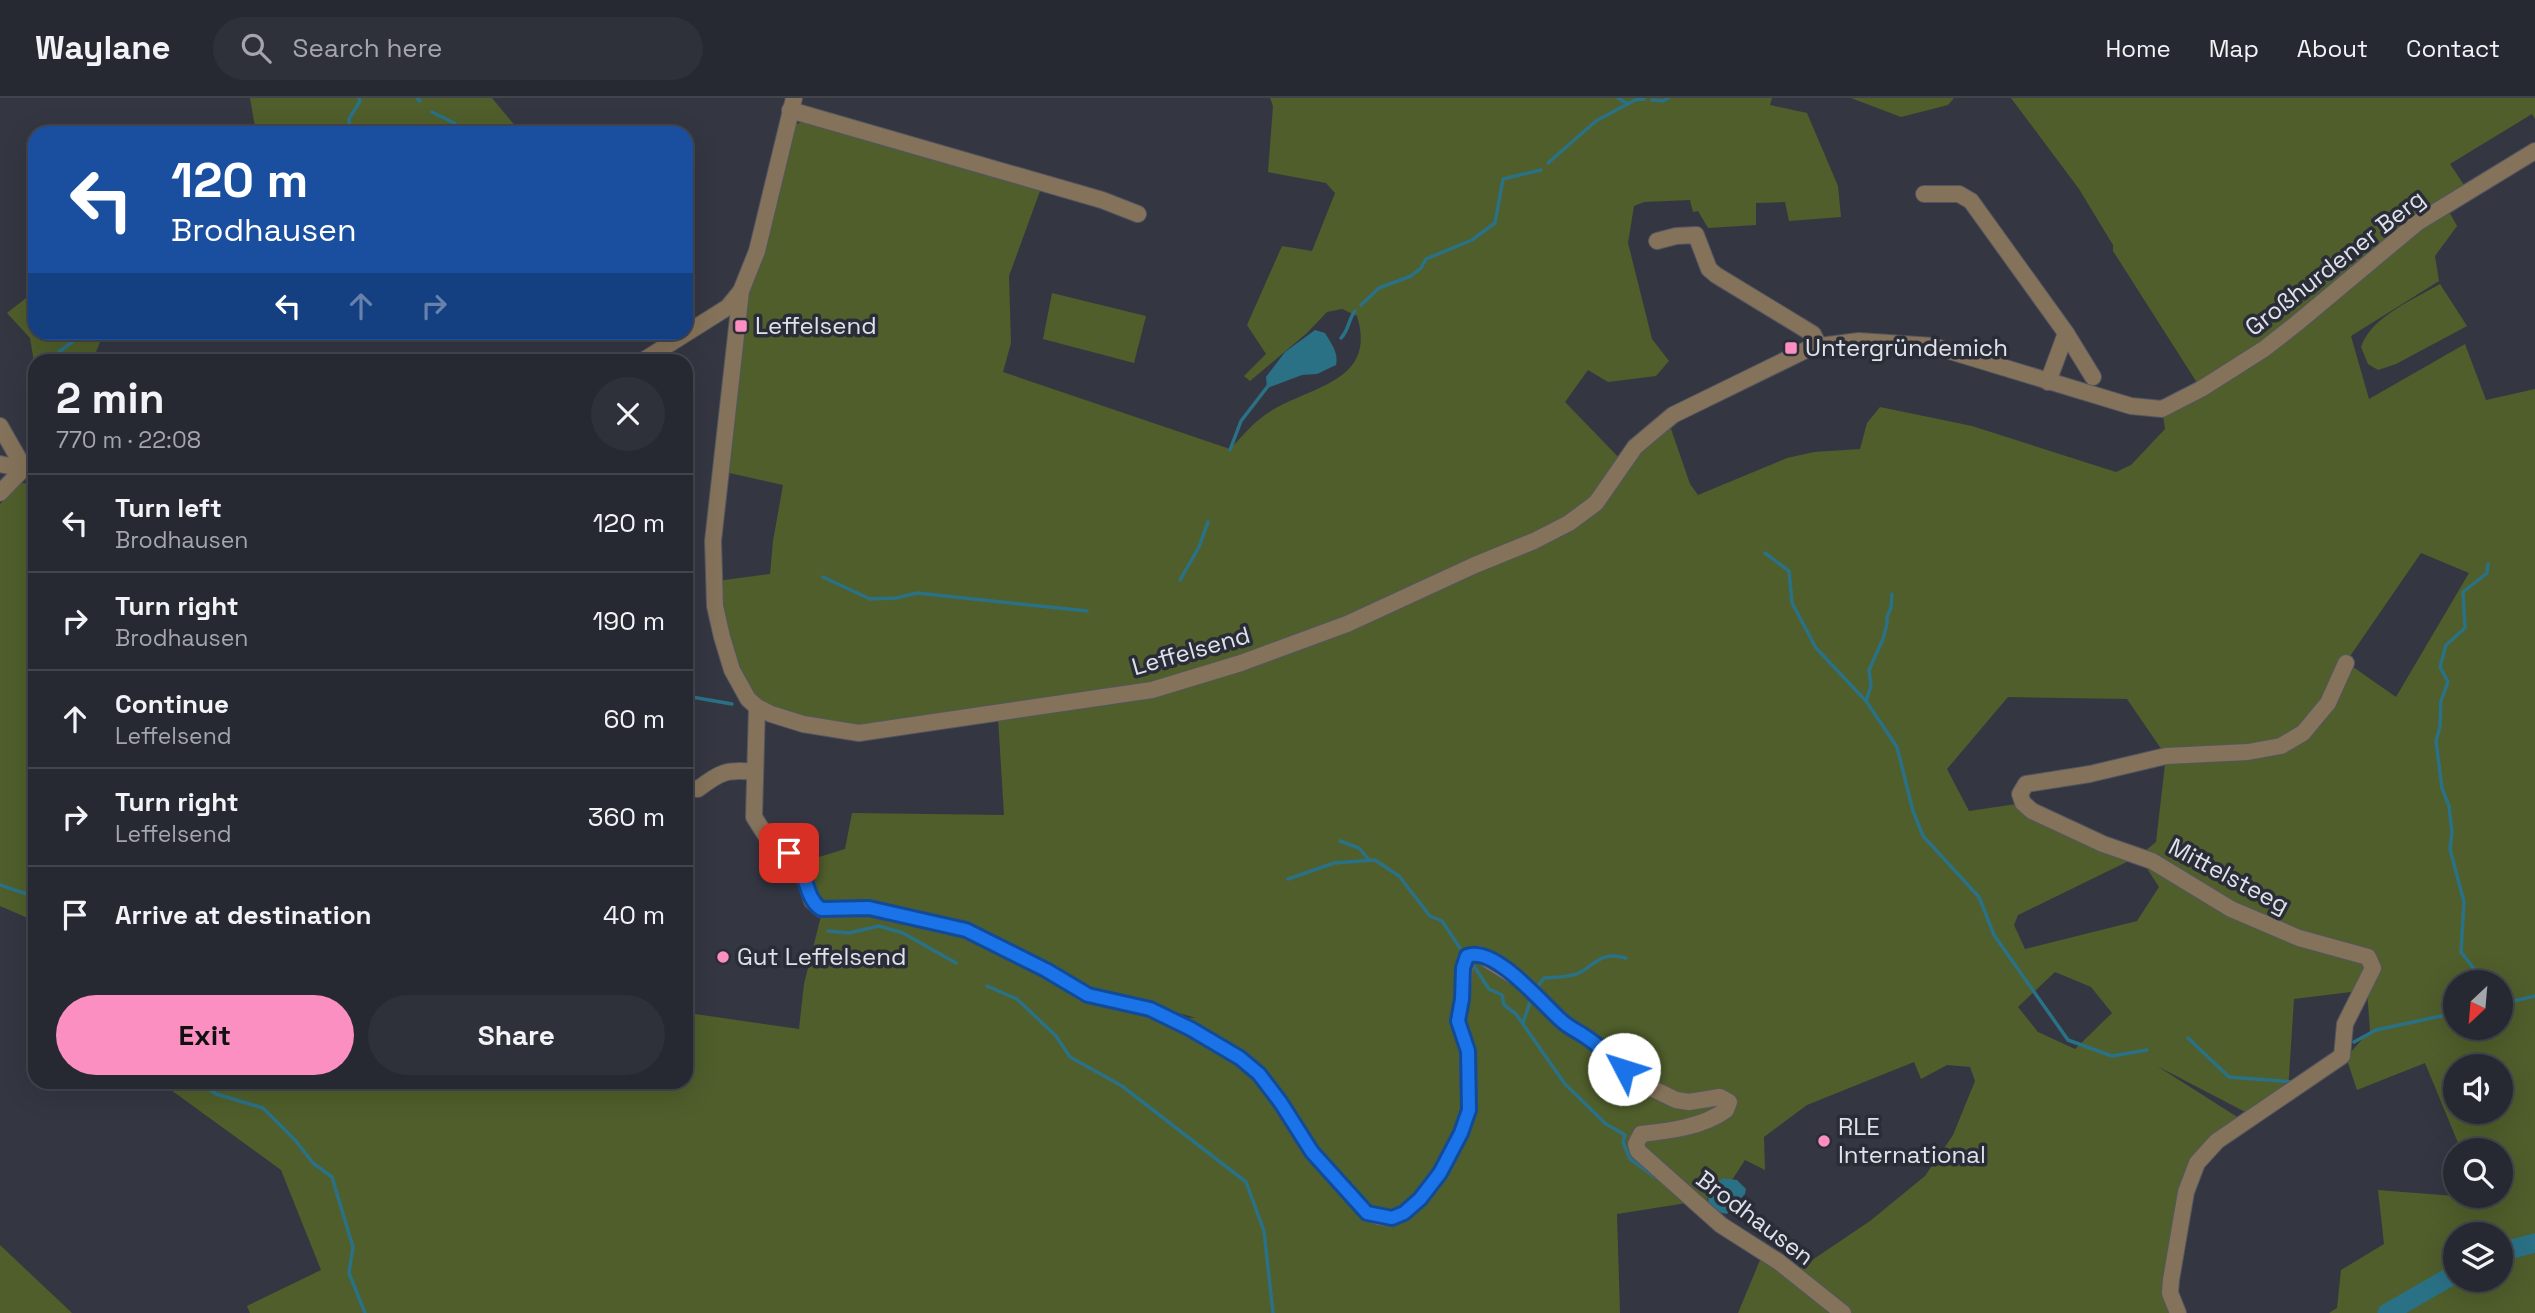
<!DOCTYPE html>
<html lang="en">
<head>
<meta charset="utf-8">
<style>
  :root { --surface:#272932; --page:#2f313a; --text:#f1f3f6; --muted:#a4a6ac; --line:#43454d; --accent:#fc8fc1 }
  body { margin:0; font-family:"Space Grotesk",sans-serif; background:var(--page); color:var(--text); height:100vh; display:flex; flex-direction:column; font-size:26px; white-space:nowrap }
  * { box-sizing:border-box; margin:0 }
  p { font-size:23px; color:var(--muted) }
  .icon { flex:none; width:38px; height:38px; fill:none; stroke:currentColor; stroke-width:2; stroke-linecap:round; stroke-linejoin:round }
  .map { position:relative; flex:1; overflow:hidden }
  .sheet { position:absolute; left:28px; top:256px; width:665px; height:735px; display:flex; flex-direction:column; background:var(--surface); border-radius:21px; box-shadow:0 7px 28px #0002,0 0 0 2px var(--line) }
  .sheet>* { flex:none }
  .banner { position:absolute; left:28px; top:28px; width:665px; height:214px; border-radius:21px; box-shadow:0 7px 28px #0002,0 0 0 2px var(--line); background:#1a4fa0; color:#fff; overflow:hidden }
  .needle { width:46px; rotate:206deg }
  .controls { position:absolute; left:2443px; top:872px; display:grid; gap:14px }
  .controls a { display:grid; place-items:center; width:70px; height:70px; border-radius:50%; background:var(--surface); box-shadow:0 7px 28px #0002,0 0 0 2px var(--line); font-size:35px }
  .pin { position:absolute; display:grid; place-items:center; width:60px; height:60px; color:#fff; margin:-30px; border-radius:14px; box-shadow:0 4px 10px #0006 }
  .me { position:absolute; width:77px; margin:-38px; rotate:310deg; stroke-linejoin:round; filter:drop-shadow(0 0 5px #0008) }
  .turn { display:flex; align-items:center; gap:24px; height:147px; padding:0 28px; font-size:32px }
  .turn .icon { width:91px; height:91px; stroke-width:2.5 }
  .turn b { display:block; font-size:49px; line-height:60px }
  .lanes { display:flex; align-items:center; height:66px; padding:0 28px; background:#0003; justify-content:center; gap:35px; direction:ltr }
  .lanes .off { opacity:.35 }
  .round { display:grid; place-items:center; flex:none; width:74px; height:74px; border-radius:37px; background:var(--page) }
  .headline { display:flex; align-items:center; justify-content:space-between; height:119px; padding:0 28px }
  h1 { font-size:42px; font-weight:600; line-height:52px }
  .primary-button { display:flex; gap:14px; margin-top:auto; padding:14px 28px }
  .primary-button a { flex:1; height:80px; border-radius:42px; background:var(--accent); color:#111; font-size:28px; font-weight:600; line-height:80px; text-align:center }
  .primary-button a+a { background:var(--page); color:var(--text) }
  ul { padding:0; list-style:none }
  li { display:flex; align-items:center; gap:21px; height:98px; padding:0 28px; border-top:2px solid var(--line) }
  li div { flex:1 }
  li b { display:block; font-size:26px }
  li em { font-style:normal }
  header { display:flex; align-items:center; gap:42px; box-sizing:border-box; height:98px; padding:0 35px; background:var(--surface); border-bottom:2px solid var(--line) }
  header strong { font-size:33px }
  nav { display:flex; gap:38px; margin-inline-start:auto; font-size:24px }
  .search { width:490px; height:63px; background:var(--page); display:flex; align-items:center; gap:18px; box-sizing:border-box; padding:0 24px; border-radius:38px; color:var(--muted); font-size:26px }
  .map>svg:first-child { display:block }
</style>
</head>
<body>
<header>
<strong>Waylane</strong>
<div class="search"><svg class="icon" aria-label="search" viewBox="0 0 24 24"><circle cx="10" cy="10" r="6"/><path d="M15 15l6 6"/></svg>Search here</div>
<nav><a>Home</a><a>Map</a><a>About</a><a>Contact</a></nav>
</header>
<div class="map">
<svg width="2535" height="1215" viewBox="0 0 2535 1215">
  <rect width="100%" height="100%" fill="#343742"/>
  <g fill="#4f5e2b" fill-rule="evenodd">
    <path d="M250 0H492L521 35H256Z"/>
    <path d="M1270 0H1772L1770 7 1807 15 1838 88 1841 119 1789 123 1785 104 1756 105V127L1708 130 1698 113 1693 114 1690 102 1644 104 1634 108 1628 145 1652 241 1669 263 1656 278 1608 284 1588 272 1565 304 1626 367 1670 328 1690 386 1698 397 1787 360 1814 354 1860 351 1867 325 1880 309 1972 328 2116 374 2131 367 2165 331 2162 311 2201 291 2113 153V147L2079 91 2011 0H2535V21L2532 16 2450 66 2468 93 2446 108 2457 128 2435 158 2439 183 2351 238 2369 301 2465 246 2486 302 2535 291V1215H2329L2337 1210 2341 1172 2384 1146 2378 1092 2480 1100V1097H2501V1052H2461L2425 965 2357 992 2346 959 2370 933 2367 892 2294 901 2288 994 2251 1017 2157 968 2242 1022 2195 1063 2172 1215H1738L1763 1155 1793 1175 1870 1123 1925 1078 1953 1037 1975 983 1970 969 1947 967 1921 981 1914 964 1807 1007 1764 1039 1765 1072 1745 1062 1732 1082 1723 1080 1707 1101 1710 1107 1705 1109 1693 1104 1617 1116 1620 1215H250L247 1208 321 1172 281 1072 160 984H686V838L694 840 688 915 799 931 804 886 821 818 845 813 964 824 858 801 831 806 822 802 816 795 806 763 845 751 852 715 1004 717 998 620 1155 597 1239 559 1150 586 866 628 808 621 761 606 750 595 729 538 717 483 770 476 773 443 783 387 725 374 745 203 791 29 805 22 1040 93 1009 178 1011 245 1003 274 1230 351C1240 341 1249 329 1261 320 1300 288 1379 289 1357 218L1342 211 1327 214 1307 235 1250 283 1244 278 1266 256 1247 227 1282 148 1312 153 1335 95 1326 85 1268 74 1273 8ZM2421 455 2469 475 2396 599 2346 564ZM2008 599 2127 601 2166 658 2156 744 2139 758 2023 705 1969 713 1947 671ZM2139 758 2159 789 2137 823 2025 851 2014 827 2018 817ZM2055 874 2091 889 2112 915 2075 951 2038 934 2018 909ZM2455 884H2501V929H2455ZM1151 907 1196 920 1148 918 1100 908ZM2455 968H2501V1013H2455ZM2455 1136H2501V1181H2455Z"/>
    <path d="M1851 0H1954L1948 7 1901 19Z"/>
    <path d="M2440 186 2467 228 2396 266 2378 272 2368 266 2361 249C2372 218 2413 202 2440 186Z"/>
    <path d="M35 187V234L113 235 100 244 93 262H35V270L30 240 7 215 30 197Z"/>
    <path d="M1052 195 1146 218 1134 265 1043 241Z"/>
    <path d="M21 385 35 386V838L30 821 0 808V406Z"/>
    <path d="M0 1147 72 1215H0Z"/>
  </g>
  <g fill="#2a7186">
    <path d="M1315 232 1325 235C1331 245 1339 255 1336 267L1317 276 1302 277 1267 290 1266 279 1285 254Z"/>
    <path d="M1723 1080 1737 1082 1746 1091 1745 1096 1727 1116C1699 1111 1706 1093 1723 1080Z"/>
  </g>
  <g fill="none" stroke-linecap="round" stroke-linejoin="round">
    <g stroke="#2a7186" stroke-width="3.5">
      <path d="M417 0 420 3"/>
      <path d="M1618 0 1628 6"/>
      <path d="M1652 2 1663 3 1668 0"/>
      <path d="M432 14 454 25 465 35"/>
      <path d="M350 35 349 21 360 3 359 0"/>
      <path d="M1548 65 1596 23 1635 2 1644 1"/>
      <path d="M1361 207 1379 190 1411 178 1421 170 1426 161 1472 142 1495 125 1503 81 1541 72"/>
      <path d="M1341 240C1349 232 1348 222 1355 213"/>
      <path d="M59 254 85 234"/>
      <path d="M1230 352 1241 323 1268 288"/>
      <path d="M1765 455 1789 473 1792 505 1816 550 1866 603 1897 649 1913 713 1923 738 1979 799 1994 837 2068 942 2112 958 2147 952"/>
      <path d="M823 479 870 501 896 500 917 495 1087 513"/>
      <path d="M1180 482 1199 449 1208 424"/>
      <path d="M686 598 732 606"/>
      <path d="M1866 603 1871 588 1869 572 1883 541 1887 526V519L1891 510 1892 496"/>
      <path d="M1340 743 1359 750 1369 762"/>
      <path d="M1288 781 1334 765 1375 762 1399 778 1430 818 1442 823 1460 850"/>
      <path d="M0 787 35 799"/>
      <path d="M828 833 849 835 879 828 903 835 956 865"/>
      <path d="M1474 868 1489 891 1502 897 1504 907 1516 916 1565 986 1606 1026 1625 1037 1623 1044 1630 1061 1655 1079"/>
      <path d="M2484 884 2461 854 2464 804 2450 751 2452 735 2449 708 2442 690 2436 643 2440 629 2441 603 2448 584 2440 569 2446 547 2465 530 2463 494 2487 475 2488 466"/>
      <path d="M987 888 1017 901 1056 938 1070 959 1122 988 1246 1084 1264 1133 1273 1215"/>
      <path d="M1537 889 1544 880C1555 879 1569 880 1579 875 1597 865 1601 853 1626 860"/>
      <path d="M2501 906 2535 898"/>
      <path d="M1523 925 1531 901"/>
      <path d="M2188 940 2229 979 2293 984"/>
      <path d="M2354 944 2376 932 2455 915"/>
      <path d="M199 984 216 996 263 1010 295 1042 313 1065 332 1079 353 1149 349 1175 365 1215"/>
    </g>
    <g stroke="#2a7186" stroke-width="19">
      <path d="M2501 1154 2535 1145"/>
      <path d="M2387 1215 2455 1176"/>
    </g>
    <defs>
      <g id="minor">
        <path d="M790 12 1102 102 1138 116"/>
        <path d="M1924 96H1959L1971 103 2066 235 2048 284"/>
        <path d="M1657 143 1676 138 1696 137 1709 171 1716 177 1813 236 1819 248"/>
        <path d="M741 193 713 443 715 508 722 539 732 572 748 601 757 609 771 616 803 626 859 635 1152 592 1241 565 1347 526 1475 467 1534 443 1569 425 1596 405 1635 349 1673 317 1812 249 1859 243 1933 248 2131 308 2162 311 2201 291 2264 251 2296 226 2417 125 2535 53"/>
        <path d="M2066 235 2093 279"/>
        <path d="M644 262 728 209 741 193 757 153 794 0"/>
        <path d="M0 328 24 370"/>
        <path d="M0 366 35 373"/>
        <path d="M0 395 24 370"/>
        <path d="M757 609 754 719 768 741 800 765 812 803 821 811 869 810 966 832 1046 872 1088 897 1150 911 1191 931 1240 960 1259 976 1281 1005 1312 1054 1367 1115 1380 1119 1392 1120 1404 1115 1420 1101 1440 1075 1461 1035 1469 1012 1468 953 1458 923 1462 900 1465 863 1467 858 1478 856 1520 882 1563 924 1589 941 1641 985 1676 1002 1689 1004 1720 999 1729 1004 1726 1012C1703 1029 1669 1033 1641 1036L1636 1046 1638 1053 1721 1127 1779 1164 1843 1215"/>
        <path d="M686 690 698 691C720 674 727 671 755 674"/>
        <path d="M2178 1215 2170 1195 2171 1182 2186 1094 2197 1065 2217 1043 2342 958 2345 926 2373 870 2368 859 2299 840 2231 811 2152 763 2103 746 2032 713 2023 705 2020 696 2026 686 2090 676 2166 658 2248 654 2281 648 2303 635 2328 605 2346 565"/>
      </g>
    </defs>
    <use href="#minor" stroke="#535660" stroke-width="18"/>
    <use href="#minor" stroke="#85725a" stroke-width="16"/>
  </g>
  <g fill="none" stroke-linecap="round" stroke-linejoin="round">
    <defs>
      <path id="route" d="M789 755C809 773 803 798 821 811L869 810 966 832 1046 872 1088 897 1150 911 1191 931 1240 960 1259 976 1281 1005 1312 1054 1367 1115 1392 1120 1404 1115 1420 1101 1440 1075 1461 1035 1469 1012 1468 953 1458 923 1462 901 1463 870 1467 858C1495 847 1544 908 1563 924 1570 930 1579 934 1586 939 1600 948 1612 960 1624 971"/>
    </defs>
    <use href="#route" stroke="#114b97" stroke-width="18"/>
    <use href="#route" stroke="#1a73e8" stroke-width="12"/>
  </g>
  <g fill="#fc8fc1" stroke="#2a2d38" stroke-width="2.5">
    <rect x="734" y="221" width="14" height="14" rx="3.5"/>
    <rect x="1784" y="243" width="14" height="14" rx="3.5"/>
    <circle cx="723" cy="859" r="7"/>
    <circle cx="1824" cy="1043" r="7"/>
  </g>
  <g text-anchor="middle" stroke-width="7" stroke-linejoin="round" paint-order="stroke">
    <g font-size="24" fill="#e0e2ea" stroke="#2a2d38">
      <text transform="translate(2335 165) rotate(-38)" y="8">Großhurdener Berg</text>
      <text transform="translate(1191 553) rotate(-16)" y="8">Leffelsend</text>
      <text transform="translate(2229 778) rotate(28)" y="8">Mittelsteeg</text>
      <text transform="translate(1755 1120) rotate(37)" y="8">Brodhausen</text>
    </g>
    <g font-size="24" fill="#e0e2ea" stroke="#2a2d38" text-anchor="start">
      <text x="755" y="236">Leffelsend</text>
      <text x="1805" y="258">Untergründemich</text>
      <text x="737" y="867">Gut Leffelsend</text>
      <text x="1838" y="1037">RLE<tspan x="1838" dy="28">International</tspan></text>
    </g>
  </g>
</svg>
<div class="controls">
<a><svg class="needle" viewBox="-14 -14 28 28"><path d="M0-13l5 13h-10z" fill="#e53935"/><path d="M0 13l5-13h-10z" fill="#a4a6ac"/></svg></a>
<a><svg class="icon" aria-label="sound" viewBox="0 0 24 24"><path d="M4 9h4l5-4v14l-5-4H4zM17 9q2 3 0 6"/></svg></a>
<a><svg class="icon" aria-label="search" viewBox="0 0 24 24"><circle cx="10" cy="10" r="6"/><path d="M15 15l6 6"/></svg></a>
<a><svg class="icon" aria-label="layers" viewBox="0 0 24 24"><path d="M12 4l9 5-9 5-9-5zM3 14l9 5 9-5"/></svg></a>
</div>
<div class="pin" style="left:789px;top:755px;background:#d93025"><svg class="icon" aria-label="arrive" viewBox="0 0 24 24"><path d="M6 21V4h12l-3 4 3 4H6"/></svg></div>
<svg class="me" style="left:1624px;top:971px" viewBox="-20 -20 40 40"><circle r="19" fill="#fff"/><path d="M0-13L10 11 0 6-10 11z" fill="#1a73e8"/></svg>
<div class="banner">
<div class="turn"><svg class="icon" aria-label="left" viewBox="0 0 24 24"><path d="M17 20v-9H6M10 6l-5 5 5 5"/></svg><div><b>120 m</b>Brodhausen</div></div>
<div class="lanes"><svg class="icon" aria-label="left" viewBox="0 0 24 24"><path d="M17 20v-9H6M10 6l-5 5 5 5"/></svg><svg class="icon off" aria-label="ahead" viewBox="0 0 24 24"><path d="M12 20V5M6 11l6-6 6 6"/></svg><svg class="icon off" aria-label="right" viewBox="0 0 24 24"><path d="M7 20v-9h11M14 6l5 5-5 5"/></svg></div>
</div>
<section class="sheet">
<div class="headline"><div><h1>2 min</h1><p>770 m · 22:08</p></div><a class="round"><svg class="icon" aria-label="close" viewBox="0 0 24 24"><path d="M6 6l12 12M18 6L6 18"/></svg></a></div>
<ul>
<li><svg class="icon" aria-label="left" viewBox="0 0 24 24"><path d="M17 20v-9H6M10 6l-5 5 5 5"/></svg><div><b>Turn left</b><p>Brodhausen</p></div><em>120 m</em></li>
<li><svg class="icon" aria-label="right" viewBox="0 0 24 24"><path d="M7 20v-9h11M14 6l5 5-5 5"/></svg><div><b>Turn right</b><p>Brodhausen</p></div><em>190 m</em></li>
<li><svg class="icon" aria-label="ahead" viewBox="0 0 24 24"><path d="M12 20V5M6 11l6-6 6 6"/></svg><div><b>Continue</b><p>Leffelsend</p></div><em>60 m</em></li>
<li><svg class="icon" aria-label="right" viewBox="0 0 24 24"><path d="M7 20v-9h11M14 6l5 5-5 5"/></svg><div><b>Turn right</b><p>Leffelsend</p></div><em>360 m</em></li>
<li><svg class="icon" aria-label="arrive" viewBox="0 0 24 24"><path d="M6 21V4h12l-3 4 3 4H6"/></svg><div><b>Arrive at destination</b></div><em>40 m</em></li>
</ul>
<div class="primary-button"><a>Exit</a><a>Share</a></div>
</section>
</div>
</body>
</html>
